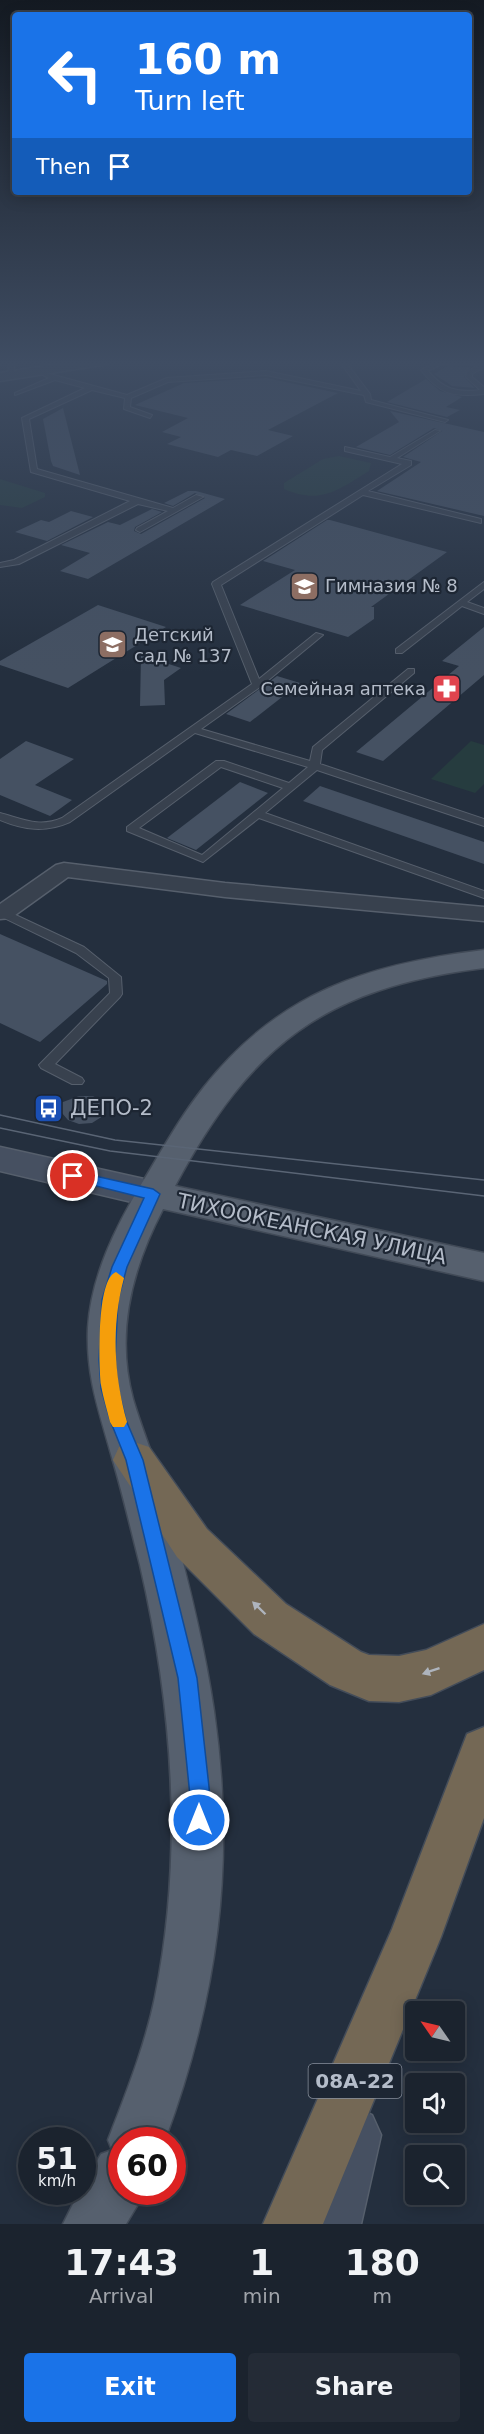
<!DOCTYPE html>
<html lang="en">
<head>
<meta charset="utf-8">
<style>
  :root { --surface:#1b232e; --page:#242b36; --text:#f1f3f6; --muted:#a0a4aa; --line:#39404a; --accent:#1a73e8 }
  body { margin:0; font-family:"DejaVu Sans",sans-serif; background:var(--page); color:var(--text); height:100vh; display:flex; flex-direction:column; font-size:22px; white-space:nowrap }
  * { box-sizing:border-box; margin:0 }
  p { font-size:20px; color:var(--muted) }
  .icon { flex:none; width:33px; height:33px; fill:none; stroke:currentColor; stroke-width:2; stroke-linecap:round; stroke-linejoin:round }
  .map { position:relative; height:2224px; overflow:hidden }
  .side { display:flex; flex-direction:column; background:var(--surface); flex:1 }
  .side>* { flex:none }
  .guide { position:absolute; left:12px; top:12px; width:460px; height:183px; border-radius:6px; box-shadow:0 3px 15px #0003,0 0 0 2px var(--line); background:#1a73e8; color:#fff; overflow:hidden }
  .needle { width:39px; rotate:304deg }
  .buttons { position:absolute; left:405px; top:2001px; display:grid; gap:12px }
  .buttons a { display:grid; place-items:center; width:60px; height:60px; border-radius:6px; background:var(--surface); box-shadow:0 3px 15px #0003,0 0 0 2px var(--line); font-size:30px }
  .speed { position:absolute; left:18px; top:2127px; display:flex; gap:12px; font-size:30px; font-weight:700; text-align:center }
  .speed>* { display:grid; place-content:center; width:78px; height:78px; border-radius:50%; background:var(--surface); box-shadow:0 3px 15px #0003,0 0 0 2px var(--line); line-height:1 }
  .speed small { font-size:15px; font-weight:400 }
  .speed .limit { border:9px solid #d22; background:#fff; color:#111 }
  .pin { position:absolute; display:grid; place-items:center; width:51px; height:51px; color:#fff; margin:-26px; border:3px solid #fff; border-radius:50%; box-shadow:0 2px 6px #0007 }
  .me { position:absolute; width:66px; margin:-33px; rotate:0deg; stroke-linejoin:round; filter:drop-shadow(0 0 4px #0008) }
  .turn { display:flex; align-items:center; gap:21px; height:126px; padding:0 24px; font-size:27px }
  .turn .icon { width:78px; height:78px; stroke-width:2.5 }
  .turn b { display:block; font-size:42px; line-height:51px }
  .then { display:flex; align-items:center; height:57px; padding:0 24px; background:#0003; gap:12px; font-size:22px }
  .eta { display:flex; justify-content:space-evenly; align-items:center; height:102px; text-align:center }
  .eta b { font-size:36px; font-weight:700; line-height:42px }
  .primary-button { display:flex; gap:12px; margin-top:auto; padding:12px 24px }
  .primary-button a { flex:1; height:69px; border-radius:6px; background:var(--accent); color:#fff; font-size:24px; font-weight:700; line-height:69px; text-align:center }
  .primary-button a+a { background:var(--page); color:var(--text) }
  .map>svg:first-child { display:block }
</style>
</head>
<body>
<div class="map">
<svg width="484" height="2224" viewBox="0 0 484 2224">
  <rect width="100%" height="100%" fill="#242f3e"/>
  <g fill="#263c3f">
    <path d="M339 456 371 463 369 471C338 490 321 505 284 489V483L323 459Z"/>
    <path d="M0 479 45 493V497L22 508 0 505Z"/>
    <path d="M471 741 484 745V784L475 793 431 779Z"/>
  </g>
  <g fill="#455162">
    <path d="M447 366 470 367 464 377 475 388 452 386 434 374Z"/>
    <path d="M266 378 338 393 268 430 293 436 257 456 231 450 218 457 167 444 181 437 162 432 188 418 135 405 184 383Z"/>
    <path d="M426 379 440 391 462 397 446 407 460 410 447 417 387 402Z"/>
    <path d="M63 408 80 475 53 466 51 461 43 419Z"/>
    <path d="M390 411 484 432V516L377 491 421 462 403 457 442 431 434 428 390 455 356 447 399 422Z"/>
    <path d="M188 491H196L225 499 88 579 60 571 90 553 61 545 108 522 120 525 152 509 162 512 135 527 134 531 141 534 205 498 195 493 173 506 164 503Z"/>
    <path d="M71 511 93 517 47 541 15 532 41 520 49 522Z"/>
    <path d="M327 520H330L447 552 371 607H374V619L348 637 240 605 295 570 263 561Z"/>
    <path d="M98 605 166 627 68 688 0 665V661Z"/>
    <path d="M484 627V675L383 761 356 752 459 666 442 661Z"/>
    <path d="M141 655 181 668 164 680 165 705 140 706Z"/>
    <path d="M277 676 300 683 250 722 226 714Z"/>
    <path d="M26 741 74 759 35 785 72 800 50 816 0 795V759Z"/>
    <path d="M240 782 268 793 196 850 167 838Z"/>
    <path d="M320 786 484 842V864L303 801Z"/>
    <path d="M0 934 107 981V984L40 1042 0 1023Z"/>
    <path d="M79 1096H93L103 1102 105 1112 103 1116 92 1123 79 1124 68 1120 55 1105Z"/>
  </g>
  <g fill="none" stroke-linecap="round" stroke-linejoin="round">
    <defs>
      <g id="lane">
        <path d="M8 360H14V377L9 376Z"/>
        <path d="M341 360H348L346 362 370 394 371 400 448 420 445 422 366 402 364 395 266 375 168 382 131 398 130 407 152 415 150 418 124 409 125 398 92 390 29 419 37 469 173 508 196 495 203 497 140 532 136 530 137 528 168 511 138 504 19 564 0 567V563L14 560 130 501 31 472 22 418 85 388 55 380 15 395V393L49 378 39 373V371L127 395 167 378 266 371 361 391 340 362Z"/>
        <path d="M440 360 484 361V367L472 374V377L484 387V394C454 397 440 395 421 370ZM442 364 478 365 467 372 466 377 480 390C457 393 443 389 428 371Z"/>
        <path d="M435 430 440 431 397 458 411 461V465L368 491 481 519V523L363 495 221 585 259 679 316 633 323 635 260 687 201 729 310 761 313 747 408 669H414V673L322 750 320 764 484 819V826L317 770 265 813 484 891V898L259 818 203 862 127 831V827L216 761H224L289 783 308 767 195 733 70 822C45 833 24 830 0 820V813C23 819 39 828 62 818L252 684 212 584 213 582 402 464 345 451V447L390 457ZM221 767 283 788 202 855 139 828Z"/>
        <path d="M484 582V589L467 602 484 608V614L462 606 402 653H396V649Z"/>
        <path d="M0 910 7 911 84 947 121 977 122 994 120 997 55 1064 82 1078 84 1081 82 1084H72L41 1068 39 1065 110 993 109 978 76 953 0 916Z"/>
      </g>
      <g id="street">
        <path d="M82 360H114L108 364 0 381V373Z"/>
        <path d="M64 863 225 883 484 907V921L225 897 68 877 11 918 0 919V904L56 865Z"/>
      </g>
      <g id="secondary">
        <path d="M0 1147 153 1181 165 1185 170 1194 165 1203 153 1207 0 1171Z"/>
        <path d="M352 2106 372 2115 381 2135 361 2224H301L323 2135 332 2115Z"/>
      </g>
      <path id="primary" d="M484 950V968C324 988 251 1044 175 1186L484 1253V1281L163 1209C132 1268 115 1333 133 1399 142 1430 155 1459 163 1490 184 1563 203 1636 214 1711 236 1864 218 1996 165 2140H122V2192H144L143 2196 126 2224H63L79 2192H82V2186L101 2154 112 2150 108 2140C126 2093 145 2046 155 1997 184 1853 173 1708 140 1565 131 1530 123 1495 113 1461 100 1413 86 1379 88 1328 91 1276 116 1226 142 1183 162 1150 180 1117 204 1087 279 992 368 964 484 950Z"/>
      <g id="highway">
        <path d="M134 1442 149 1447 207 1529 286 1604 361 1652 369 1655 399 1656 426 1650 484 1624V1670L431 1695 399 1702 369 1701 330 1685 254 1634 177 1557 113 1460 119 1447Z"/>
        <path d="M484 1727V1818L441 1937 323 2224H263L392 1929 467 1734Z"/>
      </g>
    </defs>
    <use href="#lane" stroke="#565f6c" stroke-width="2"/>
    <use href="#street" stroke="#565f6c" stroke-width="3"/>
    <use href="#secondary" stroke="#565f6c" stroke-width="3"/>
    <use href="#primary" stroke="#414a57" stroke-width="3"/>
    <use href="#highway" stroke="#434c59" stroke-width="3"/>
    <use href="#lane" fill="#38414e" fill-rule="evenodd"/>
    <use href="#street" fill="#38414e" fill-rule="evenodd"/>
    <use href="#secondary" fill="#465061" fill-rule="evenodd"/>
    <use href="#primary" fill="#56606e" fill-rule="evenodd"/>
    <use href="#highway" fill="#746855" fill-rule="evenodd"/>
    <g stroke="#5a6575" stroke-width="1.5">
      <path d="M0 1115 115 1140 484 1180"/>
      <path d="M0 1128 110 1151 484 1196"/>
    </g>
  </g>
  <defs><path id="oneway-solid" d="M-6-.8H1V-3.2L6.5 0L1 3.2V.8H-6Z" transform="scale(1.5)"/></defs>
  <g fill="#aeb4bd">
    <use href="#oneway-solid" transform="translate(259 1608) rotate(-136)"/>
    <use href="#oneway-solid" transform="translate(431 1671) rotate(161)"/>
  </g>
  <linearGradient id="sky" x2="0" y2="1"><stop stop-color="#141a22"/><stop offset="0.54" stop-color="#3f4d63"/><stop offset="1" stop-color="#3f4d63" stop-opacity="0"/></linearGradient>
  <rect width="484" height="672" fill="url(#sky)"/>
  <path fill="#1a73e8" stroke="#114b97" stroke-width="1.5" d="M73 1171 153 1189 160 1194 127 1267 118 1300 115 1360 118 1388 126 1420 143 1460 197 1678 210 1796 209 1820 206 1827 199 1830 192 1827 189 1820 190 1796 178 1678 126 1460 110 1420 101 1388 99 1360 102 1300 112 1267 144 1198 68 1179V1172Z"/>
  <path fill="#f59e0b" d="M116 1272 124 1278C111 1326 114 1375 127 1422L124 1427H113L110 1422C107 1410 103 1397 101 1385 99 1365 96 1279 116 1272Z"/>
  <defs>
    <symbol id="school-square" viewBox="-11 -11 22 22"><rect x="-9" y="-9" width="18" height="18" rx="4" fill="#8d6e63" stroke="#1d2633"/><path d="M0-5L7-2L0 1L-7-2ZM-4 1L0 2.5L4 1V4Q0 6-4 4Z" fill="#fff"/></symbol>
    <symbol id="pharmacy-square" viewBox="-11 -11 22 22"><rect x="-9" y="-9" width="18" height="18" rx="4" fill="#e0444e" stroke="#1d2633"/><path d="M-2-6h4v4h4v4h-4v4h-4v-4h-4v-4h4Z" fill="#fff"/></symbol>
    <symbol id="bus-square" viewBox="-11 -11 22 22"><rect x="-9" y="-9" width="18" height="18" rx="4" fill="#1a4fb4" stroke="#1d2633"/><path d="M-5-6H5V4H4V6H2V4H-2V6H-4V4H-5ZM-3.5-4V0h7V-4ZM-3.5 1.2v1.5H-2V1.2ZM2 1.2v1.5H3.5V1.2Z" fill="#fff"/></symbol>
  </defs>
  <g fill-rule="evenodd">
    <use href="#school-square" x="288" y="570" width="33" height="33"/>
    <use href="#school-square" x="96" y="628" width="33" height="33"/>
    <use href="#pharmacy-square" x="430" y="672" width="33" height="33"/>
    <use href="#bus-square" x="32" y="1092" width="33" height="33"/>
  </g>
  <g text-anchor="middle" stroke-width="4.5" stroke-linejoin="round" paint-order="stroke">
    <g font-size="18" fill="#b4bcc9" stroke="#1d2633" text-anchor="start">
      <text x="325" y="592">Гимназия № 8</text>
      <text x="134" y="641">Детский<tspan x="134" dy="21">сад № 137</tspan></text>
      <text x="426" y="695" text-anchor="end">Семейная аптека</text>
    </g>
    <rect fill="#1d2633" stroke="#878f9c" stroke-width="1.5" x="308.5" y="2064" width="93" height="34" rx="4.5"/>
    <g font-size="20" font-weight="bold" fill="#b4bcc9">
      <text x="355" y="2088">08А-22</text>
    </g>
    <g font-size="21" fill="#b4bcc9" stroke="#1d2633" text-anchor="start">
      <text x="70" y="1115">ДЕПО-2</text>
    </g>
    <g font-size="21" fill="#b4bcc9" stroke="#1d2633">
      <text transform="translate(312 1229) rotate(12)" y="7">ТИХООКЕАНСКАЯ УЛИЦА</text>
    </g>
  </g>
</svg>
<div class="buttons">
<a><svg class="needle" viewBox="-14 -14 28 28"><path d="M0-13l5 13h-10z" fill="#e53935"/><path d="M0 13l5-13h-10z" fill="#a0a4aa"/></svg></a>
<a><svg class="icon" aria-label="sound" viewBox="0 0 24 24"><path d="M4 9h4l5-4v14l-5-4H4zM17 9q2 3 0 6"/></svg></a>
<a><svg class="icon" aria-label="search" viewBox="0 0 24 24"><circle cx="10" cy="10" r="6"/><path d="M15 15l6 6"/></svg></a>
</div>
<div class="speed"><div>51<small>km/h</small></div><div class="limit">60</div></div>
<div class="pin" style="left:73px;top:1176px;background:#d93025"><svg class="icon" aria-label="arrive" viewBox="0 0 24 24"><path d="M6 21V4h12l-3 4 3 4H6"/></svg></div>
<svg class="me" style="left:199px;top:1820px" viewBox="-20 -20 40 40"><circle r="17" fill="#1a73e8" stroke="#fff" stroke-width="3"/><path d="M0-11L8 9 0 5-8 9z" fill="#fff"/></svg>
<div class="guide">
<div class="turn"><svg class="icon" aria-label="left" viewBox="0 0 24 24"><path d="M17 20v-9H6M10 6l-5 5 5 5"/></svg><div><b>160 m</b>Turn left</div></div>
<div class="then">Then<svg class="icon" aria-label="arrive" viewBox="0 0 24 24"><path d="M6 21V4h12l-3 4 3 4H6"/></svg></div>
</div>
</div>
<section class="side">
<div class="eta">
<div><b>17:43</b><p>Arrival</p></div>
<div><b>1</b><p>min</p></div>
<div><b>180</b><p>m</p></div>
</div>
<div class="primary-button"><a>Exit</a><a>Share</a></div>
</section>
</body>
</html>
